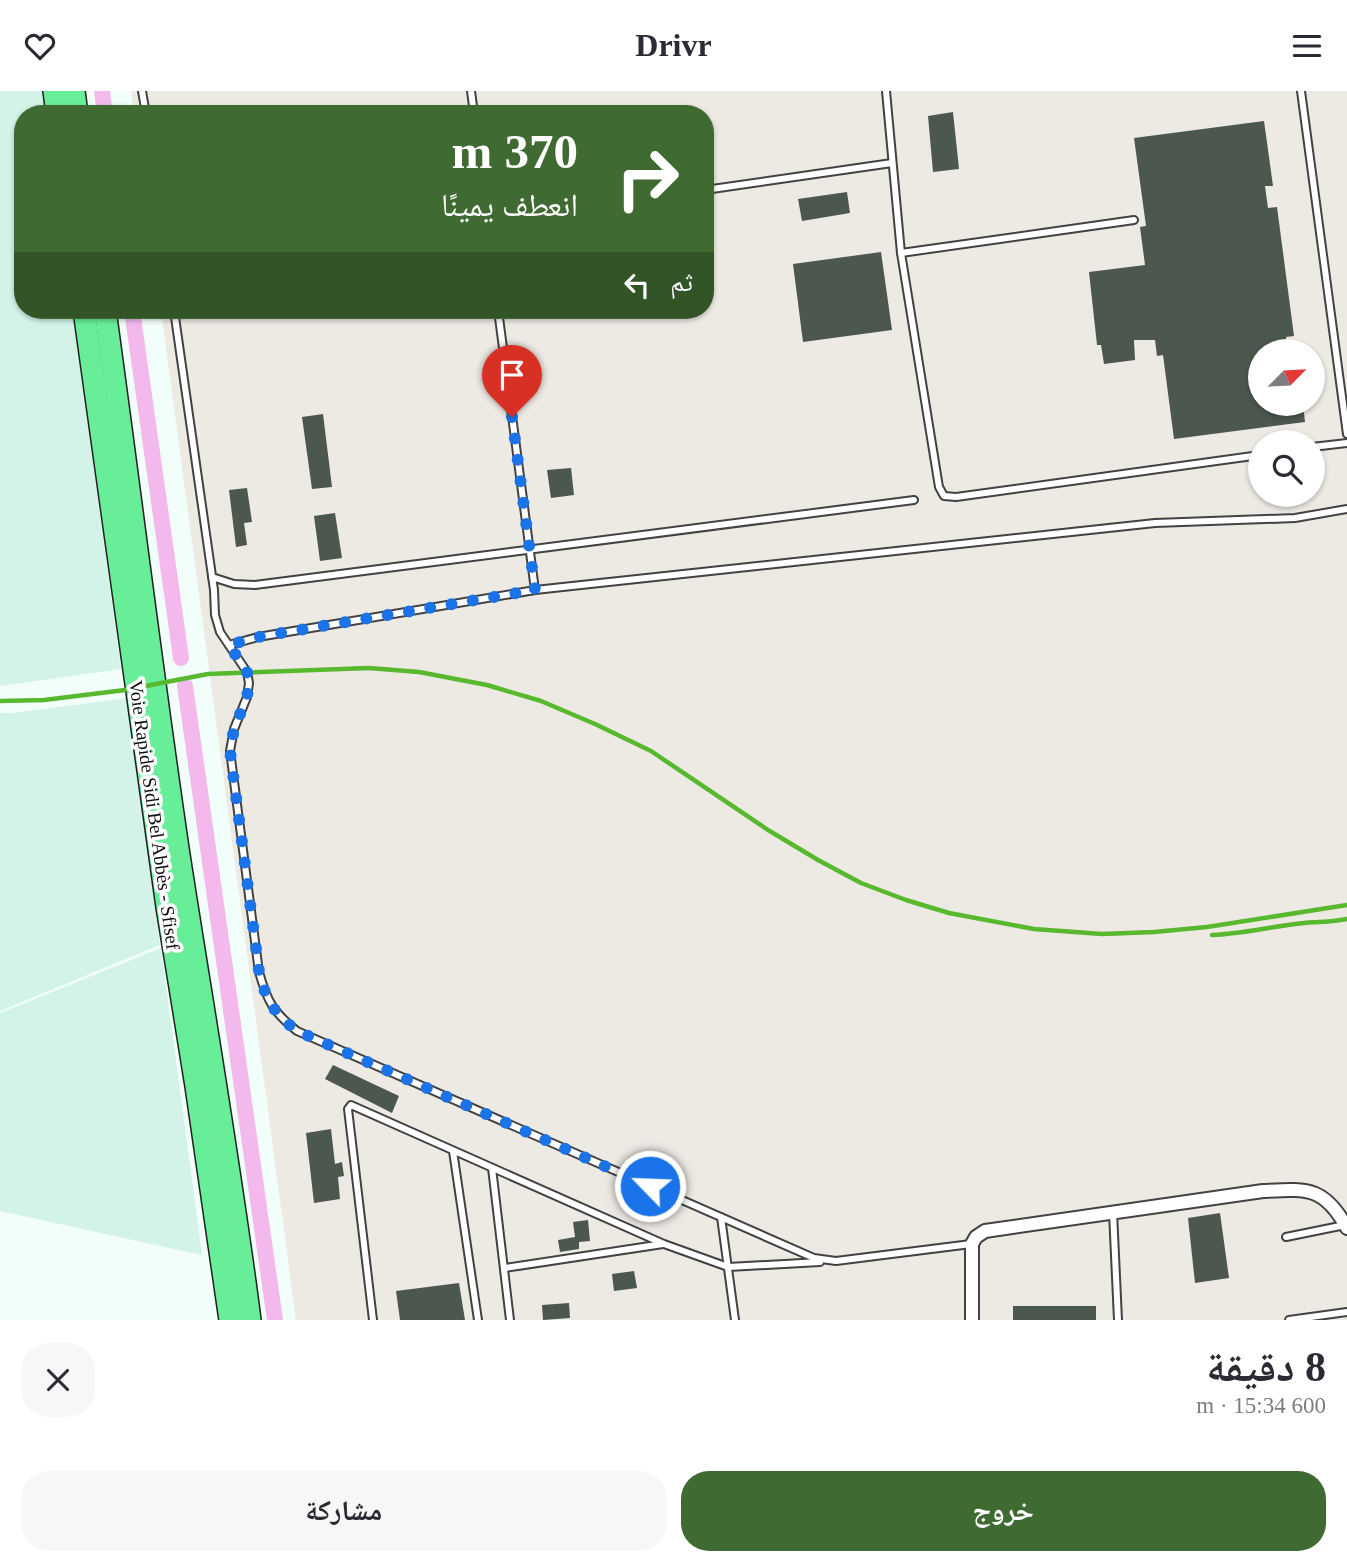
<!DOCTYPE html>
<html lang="ar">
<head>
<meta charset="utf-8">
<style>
  :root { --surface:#fff; --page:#f7f7f7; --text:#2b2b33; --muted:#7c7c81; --accent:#3f6a31 }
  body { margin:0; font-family:"Times New Roman","Noto Naskh Arabic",serif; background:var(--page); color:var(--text); direction:rtl; height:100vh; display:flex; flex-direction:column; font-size:26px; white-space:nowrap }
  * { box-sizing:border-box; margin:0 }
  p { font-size:23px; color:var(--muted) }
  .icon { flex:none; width:38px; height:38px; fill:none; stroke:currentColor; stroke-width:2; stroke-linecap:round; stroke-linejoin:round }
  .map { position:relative; height:1229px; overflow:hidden; direction:ltr }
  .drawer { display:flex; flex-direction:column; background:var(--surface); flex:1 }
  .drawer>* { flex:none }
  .banner { position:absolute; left:14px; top:14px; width:700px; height:214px; border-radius:28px; box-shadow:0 2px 5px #0004; direction:rtl; background:#3f6a31; color:#fff; overflow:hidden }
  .needle { width:46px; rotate:66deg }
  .controls { position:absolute; left:1248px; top:248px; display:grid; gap:14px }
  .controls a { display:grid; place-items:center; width:77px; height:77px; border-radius:50%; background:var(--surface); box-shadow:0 2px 5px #0004; font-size:35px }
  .pin { position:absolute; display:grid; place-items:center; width:60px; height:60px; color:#fff; margin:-72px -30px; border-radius:50% 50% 50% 0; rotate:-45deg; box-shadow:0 0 7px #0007 }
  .pin .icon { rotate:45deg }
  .me { position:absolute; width:77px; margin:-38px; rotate:294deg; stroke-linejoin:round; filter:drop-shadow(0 0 5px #0008) }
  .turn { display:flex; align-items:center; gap:24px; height:147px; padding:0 21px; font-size:32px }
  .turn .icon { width:91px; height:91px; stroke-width:2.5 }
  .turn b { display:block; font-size:49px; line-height:60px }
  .then { display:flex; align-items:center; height:66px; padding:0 21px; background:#0003; gap:14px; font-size:26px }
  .round { display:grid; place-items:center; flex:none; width:74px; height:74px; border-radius:28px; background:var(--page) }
  .headline { display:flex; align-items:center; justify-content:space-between; height:119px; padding:0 21px }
  h1 { font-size:42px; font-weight:700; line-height:52px }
  .button { display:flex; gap:14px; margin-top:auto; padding:14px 21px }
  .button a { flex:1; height:80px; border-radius:28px; background:var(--accent); color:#fff; font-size:28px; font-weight:700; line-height:80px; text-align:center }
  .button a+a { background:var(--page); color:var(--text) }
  header { display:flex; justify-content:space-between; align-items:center; height:91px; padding:0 21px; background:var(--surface); font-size:32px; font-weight:700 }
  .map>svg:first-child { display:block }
</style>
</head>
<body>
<header><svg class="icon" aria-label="menu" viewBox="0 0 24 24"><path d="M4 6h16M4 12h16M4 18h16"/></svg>Drivr<svg class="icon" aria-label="heart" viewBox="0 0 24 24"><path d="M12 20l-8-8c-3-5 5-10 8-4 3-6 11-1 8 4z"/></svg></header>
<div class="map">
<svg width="1347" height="1229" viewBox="0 0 1347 1229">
  <rect width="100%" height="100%" fill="#f2fef9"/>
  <path fill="#edeae4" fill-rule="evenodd" d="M131 0H1347V1229H296L161 219H705V23H134ZM1260 261H1312V313H1260ZM1260 352H1312V404H1260Z"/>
  <g fill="#d3f3e8">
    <path d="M0 0H43L46 23H23V219H72L121 578 0 595Z"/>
    <path d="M128 607 160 854 0 920V622H13Z"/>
    <path d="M161 857 202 1164 0 1120V922Z"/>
  </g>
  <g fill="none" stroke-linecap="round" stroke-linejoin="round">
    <g stroke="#f3b9ec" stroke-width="16">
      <path d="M102 0 105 23"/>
      <path d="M132 219 181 567"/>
      <path d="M185 595 275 1229"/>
    </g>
  </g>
  <g fill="#4c574e">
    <path d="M953 21 959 78 933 81 928 25Z"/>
    <path d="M1264 30 1273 95H1265L1268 117 1277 116 1294 245 1286 246 1288 261H1260V313H1303L1305 331 1174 348 1163 264 1157 265 1155 249H1134L1135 269 1104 273 1101 254H1097L1089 181 1145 174 1140 136 1146 135 1134 47Z"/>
    <path d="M847 101 850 122 802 130 798 108Z"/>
    <path d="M881 161 892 239 803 251 793 173Z"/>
    <path d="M323 323 332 396 312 398 302 326Z"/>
    <path d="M571 377 574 404 551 407 547 379Z"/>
    <path d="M247 397 252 431 244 432 247 454 236 456 229 399Z"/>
    <path d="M335 422 342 467 320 470 314 425Z"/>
    <path d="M333 974 399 1005 392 1022 325 988Z"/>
    <path d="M331 1038 335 1073 342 1071 344 1085 338 1086 340 1108 314 1112 306 1042Z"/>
    <path d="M1220 1122 1229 1187 1195 1192 1188 1127Z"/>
    <path d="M588 1129 590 1150 579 1151V1158L560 1161 558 1149 575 1146 573 1131Z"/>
    <path d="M634 1180 637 1197 614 1200 612 1183Z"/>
    <path d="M459 1192 465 1229H400L396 1200Z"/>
    <path d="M569 1212 570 1227 543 1229 542 1214Z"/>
    <rect x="1013" y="1215" width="83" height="14"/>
  </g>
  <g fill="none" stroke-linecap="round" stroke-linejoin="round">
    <defs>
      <g id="service">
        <path d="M142 0 146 23"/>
        <path d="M471 0 474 23"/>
        <path d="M886 0 901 162 939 396 944 405 956 406 1260 364"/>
        <path d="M1301 0 1347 343"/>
        <path d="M705 99 892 72"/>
        <path d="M901 162 1134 129"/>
        <path d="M174 219 214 499 215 524 220 541 247 581 249 592 247 606 234 638 230 660 259 881C267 910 273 921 297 940L814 1167 836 1170 971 1153"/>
        <path d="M498 219 535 499"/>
        <path d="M1312 356 1347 352"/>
        <path d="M212 486 234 493 255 494 914 409"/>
        <path d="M229 554 258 546 535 499 1155 432 1295 427 1347 418"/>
        <path d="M453 1060 478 1229"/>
        <path d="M492 1077 510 1229"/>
        <path d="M1113 1121 1118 1229"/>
        <path d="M721 1126 735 1229"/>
        <path d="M1286 1146 1345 1134"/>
        <path d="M505 1177 663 1153"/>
        <path d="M373 1229 348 1018 351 1014 664 1153 728 1176 820 1171"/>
        <path d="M1289 1229 1347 1221"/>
      </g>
      <path id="minor" d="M972 1229V1153L976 1146 985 1140 1263 1100C1307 1098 1324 1095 1347 1137"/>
      <g id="trunk">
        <path d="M54 0 57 23"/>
        <path d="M74 0 77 23"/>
        <path d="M84 219 167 816 196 995 230 1229"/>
        <path d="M105 219C130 400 152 582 179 764 203 919 230 1073 250 1229"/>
      </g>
    </defs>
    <use href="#service" stroke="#424242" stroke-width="10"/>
    <use href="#minor" stroke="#424242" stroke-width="16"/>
    <use href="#trunk" stroke="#202020" stroke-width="24"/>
    <use href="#service" stroke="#fff" stroke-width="6"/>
    <use href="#minor" stroke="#fff" stroke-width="12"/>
    <use href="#trunk" stroke="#68ee98" stroke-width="21"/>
    <g stroke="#58b82e" stroke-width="4.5">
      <path d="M0 610 44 609 125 599 208 583 369 577 419 581 487 594 541 610 595 633 651 660 768 739 818 769 861 792 906 809 949 822 1034 838 1102 843 1154 841 1207 836 1347 814"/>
      <path d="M1212 844C1243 843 1273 835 1304 832 1318 831 1332 831 1347 828"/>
    </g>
  </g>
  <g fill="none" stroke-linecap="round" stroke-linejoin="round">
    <path stroke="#1a73e8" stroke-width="12" stroke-dasharray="0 21.6" d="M512 326 535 499 258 546 229 554 247 581 249 592 247 606 234 638 230 660 259 880C266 910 273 921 297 940L650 1095"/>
  </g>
  <g text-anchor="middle" stroke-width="7" stroke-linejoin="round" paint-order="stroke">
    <g font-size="19" fill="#0f0f0f" stroke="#fff">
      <text transform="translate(155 724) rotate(82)" y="7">Voie Rapide Sidi Bel Abbès - Sfisef</text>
    </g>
  </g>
</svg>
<div class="controls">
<a><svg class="needle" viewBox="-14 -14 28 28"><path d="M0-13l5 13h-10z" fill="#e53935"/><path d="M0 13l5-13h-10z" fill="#7c7c81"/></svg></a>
<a><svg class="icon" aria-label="search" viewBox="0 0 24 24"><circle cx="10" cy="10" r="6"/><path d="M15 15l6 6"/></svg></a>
</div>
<div class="pin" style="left:512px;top:326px;background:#d93025"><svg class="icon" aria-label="arrive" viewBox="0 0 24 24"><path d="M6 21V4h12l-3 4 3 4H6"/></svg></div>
<svg class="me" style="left:650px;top:1095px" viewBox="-20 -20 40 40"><circle r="17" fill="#1a73e8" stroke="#fff" stroke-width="3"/><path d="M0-11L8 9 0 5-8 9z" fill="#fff"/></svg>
<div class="banner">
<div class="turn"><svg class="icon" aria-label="right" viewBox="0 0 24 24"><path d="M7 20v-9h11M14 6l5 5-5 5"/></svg><div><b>370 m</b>انعطف يمينًا</div></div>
<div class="then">ثم<svg class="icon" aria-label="left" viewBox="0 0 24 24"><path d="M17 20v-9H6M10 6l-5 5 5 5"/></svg></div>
</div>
</div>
<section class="drawer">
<div class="headline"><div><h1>8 دقيقة</h1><p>600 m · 15:34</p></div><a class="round"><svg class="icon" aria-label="close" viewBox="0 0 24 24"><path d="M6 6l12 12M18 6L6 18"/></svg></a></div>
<div class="button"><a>خروج</a><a>مشاركة</a></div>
</section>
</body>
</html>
